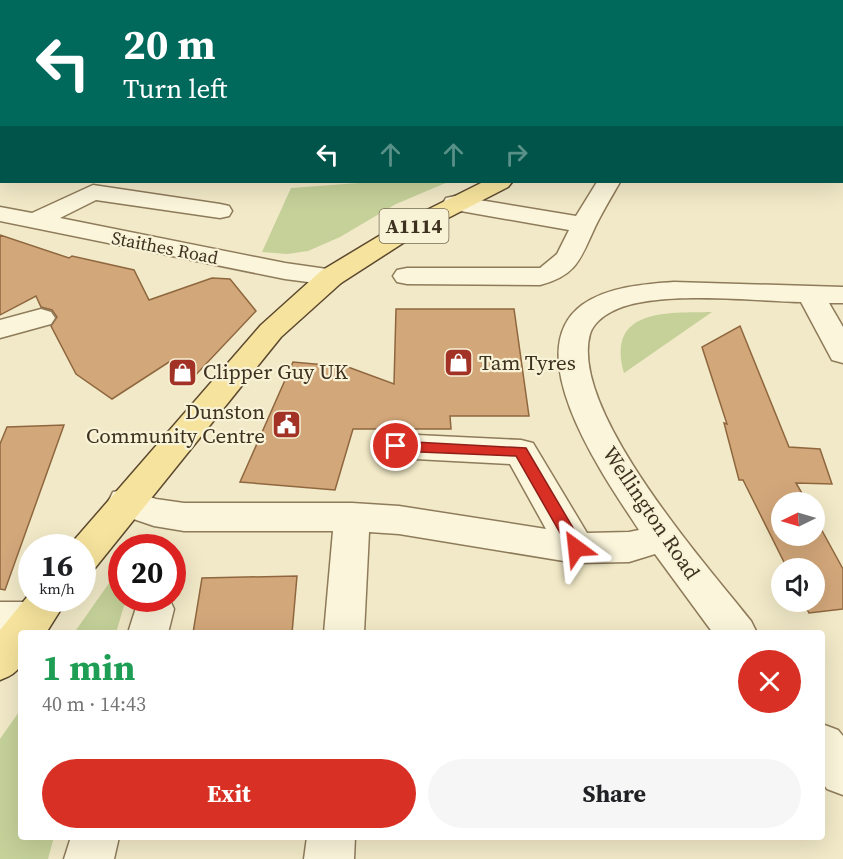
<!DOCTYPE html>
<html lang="en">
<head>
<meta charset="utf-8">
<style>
  :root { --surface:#fff; --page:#f6f6f6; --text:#202124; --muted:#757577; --accent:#d93025 }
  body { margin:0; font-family:"Source Serif 4",serif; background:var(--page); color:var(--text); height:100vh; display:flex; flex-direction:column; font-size:22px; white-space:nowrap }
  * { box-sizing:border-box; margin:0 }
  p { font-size:20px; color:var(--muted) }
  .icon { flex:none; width:33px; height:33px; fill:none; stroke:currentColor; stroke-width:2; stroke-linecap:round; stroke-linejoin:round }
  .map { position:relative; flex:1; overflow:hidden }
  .panel { position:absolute; left:18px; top:630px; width:807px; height:210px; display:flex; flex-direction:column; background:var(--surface); border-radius:6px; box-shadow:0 6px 24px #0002 }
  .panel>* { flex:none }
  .banner { position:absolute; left:0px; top:0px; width:843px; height:183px; box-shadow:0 6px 24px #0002; background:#00695c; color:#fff; overflow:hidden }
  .needle { width:39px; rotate:265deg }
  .tools { position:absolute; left:771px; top:492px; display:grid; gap:12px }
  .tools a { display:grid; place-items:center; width:54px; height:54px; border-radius:50%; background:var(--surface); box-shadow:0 6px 24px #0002; font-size:30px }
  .speed { position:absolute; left:18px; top:534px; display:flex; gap:12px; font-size:30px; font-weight:700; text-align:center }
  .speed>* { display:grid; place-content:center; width:78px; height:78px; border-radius:50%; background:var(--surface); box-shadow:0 6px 24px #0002; line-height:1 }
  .speed small { font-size:15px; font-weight:400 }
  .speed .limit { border:9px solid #d22; background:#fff; color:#111 }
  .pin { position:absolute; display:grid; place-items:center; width:51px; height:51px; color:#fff; margin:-26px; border:3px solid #fff; border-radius:50%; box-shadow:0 2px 6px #0007 }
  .me { position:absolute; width:66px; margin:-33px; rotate:330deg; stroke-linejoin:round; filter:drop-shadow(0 0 4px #0008) }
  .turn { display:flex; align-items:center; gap:21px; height:126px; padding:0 24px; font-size:27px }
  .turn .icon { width:78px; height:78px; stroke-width:2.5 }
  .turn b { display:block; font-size:42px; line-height:51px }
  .lanes { display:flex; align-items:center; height:57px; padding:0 24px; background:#0003; justify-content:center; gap:30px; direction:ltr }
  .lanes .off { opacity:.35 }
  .round { display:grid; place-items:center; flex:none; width:63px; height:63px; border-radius:32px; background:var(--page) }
  .summary { display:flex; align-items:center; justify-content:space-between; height:102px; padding:0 24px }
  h1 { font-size:36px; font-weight:700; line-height:45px; color:#1e9e55 }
  .cta { display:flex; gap:12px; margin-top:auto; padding:12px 24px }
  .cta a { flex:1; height:69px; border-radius:36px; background:var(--accent); color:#fff; font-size:24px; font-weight:700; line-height:69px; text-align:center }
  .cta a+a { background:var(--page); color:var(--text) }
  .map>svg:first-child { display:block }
</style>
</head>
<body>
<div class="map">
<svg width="843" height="859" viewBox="0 0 843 859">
  <rect width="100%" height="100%" fill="#f1e9c7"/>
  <g fill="#c5d199">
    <path d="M327 0H612L321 1Z"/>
    <path d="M372 182H448L396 204 340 237 308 251 287 254 262 252 291 188Z"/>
    <path d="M712 312 624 373C606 308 667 313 712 312Z"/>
    <path d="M121 573 122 598 126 599 116 633H74L114 576Z"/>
    <path d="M21 709V837H54L48 859H0V739Z"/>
  </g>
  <g fill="#d2a77a" stroke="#8f673f" stroke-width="1.5">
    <path d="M0 235 69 258 72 256 134 270 149 300 212 278 230 279 256 311 189 382 169 362 112 399 76 374 51 326 57 317 52 310 41 307 36 296 0 315Z"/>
    <path d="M396 309H514L529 416H450L451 429H353L335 490 240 482 293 362 348 367 394 384Z"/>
    <path d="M740 326 789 447 820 449 832 484 796 483 807 502H782V536H814V516L843 569V609L809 613 803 602H814V568H787L743 480H739L724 423 727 424 702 347Z"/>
    <path d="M64 425 5 590 0 589V444L7 427Z"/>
    <path d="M297 576 292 633H193L202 578Z"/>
  </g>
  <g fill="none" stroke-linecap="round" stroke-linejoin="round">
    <defs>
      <g id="minor">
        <rect x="842" y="71" width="1" height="13"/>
        <path d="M597 182H620C612 196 604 209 597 223 581 256 579 275 540 285L407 284 397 282 393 276 397 270 407 268H540L557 254 569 230 455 210 446 208 443 203 446 198 455 196 576 216Z"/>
        <path d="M93 185 220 204 229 206 232 211 229 216 220 218 96 200 60 218 285 263 341 271 345 277 341 283 331 285 285 279 0 221V207L32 213Z"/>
        <path d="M674 282 843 287V303H829L843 327V363L832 360 801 302C753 301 652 289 611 312 603 316 593 324 590 334 569 410 705 563 751 621L757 633H713L655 554 629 562 576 563 399 534 369 532 364 633H324L333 531H184L154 526 113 512 108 502 113 492 126 489 156 499 184 503H352L399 506 546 529 510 464 396 458 384 454 379 446 384 438 396 434 521 440 533 443 587 533 629 532 639 530C607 481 516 354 582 305 607 287 644 284 674 282Z"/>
        <path d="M41 309 51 312 55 318 51 324 0 338V320Z"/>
        <path d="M139 598H169L174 609 168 633H128Z"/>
        <path d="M0 602H33L47 607 53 619 47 631 42 633 0 636Z"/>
        <path d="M822 724 838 730 843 736V795L827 789 822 782Z"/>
        <path d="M71 837H119L114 859H64Z"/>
        <path d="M307 837H355L354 859H304Z"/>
      </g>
      <g id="major">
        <path d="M716 0H732L715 2Z"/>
        <path d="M483 182H512L508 187 417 234 341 283 281 337 95 568 82 572V548L69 546 261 325 321 271 399 224Z"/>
        <path d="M32 591V598H68L46 633H21C21 659 28 670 0 680V630Z"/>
      </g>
    </defs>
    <use href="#minor" stroke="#8e7b5a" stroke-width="3"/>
    <use href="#major" stroke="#5c482f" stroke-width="3"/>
    <use href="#minor" fill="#fbf5db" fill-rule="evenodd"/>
    <use href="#major" fill="#f6e39d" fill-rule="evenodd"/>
  </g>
  <path fill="#d93025" stroke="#8d1f18" stroke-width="1.5" d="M396 441 526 448 582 543 584 548 582 552H571L516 456 396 451 389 446Z"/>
  <defs>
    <symbol id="shop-square" viewBox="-11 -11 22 22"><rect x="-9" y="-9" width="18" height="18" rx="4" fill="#a23226" stroke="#f8f2d7"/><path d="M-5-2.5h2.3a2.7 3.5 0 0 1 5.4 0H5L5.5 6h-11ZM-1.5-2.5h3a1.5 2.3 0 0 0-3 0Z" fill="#fff"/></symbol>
    <symbol id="civic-square" viewBox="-11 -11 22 22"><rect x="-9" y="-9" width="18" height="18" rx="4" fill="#a23226" stroke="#f8f2d7"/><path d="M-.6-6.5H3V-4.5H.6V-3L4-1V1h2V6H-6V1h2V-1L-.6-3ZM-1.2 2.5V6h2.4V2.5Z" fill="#fff"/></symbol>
  </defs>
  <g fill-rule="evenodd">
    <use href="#shop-square" x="442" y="346" width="33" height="33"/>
    <use href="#shop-square" x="166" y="356" width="33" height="33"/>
    <use href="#civic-square" x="270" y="408" width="33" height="33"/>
  </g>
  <g text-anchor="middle" stroke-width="4.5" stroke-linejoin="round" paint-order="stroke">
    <g font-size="18" fill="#3e311f" stroke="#f8f2d7">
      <text transform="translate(165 248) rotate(11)" y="6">Staithes Road</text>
    </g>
    <rect fill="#f8f2d7" stroke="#766b56" stroke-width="1.5" x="379.5" y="209" width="69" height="34" rx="4.5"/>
    <g font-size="20" font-weight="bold" fill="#3e311f">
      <text x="414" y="233">A1114</text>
    </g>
    <g font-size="21" fill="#3e311f" stroke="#f8f2d7" text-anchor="start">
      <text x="479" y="370">Tam Tyres</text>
      <text x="203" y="379">Clipper Guy UK</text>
      <text x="265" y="419" text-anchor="end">Dunston<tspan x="265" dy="24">Community Centre</tspan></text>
    </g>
    <g font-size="21" fill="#3e311f" stroke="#f8f2d7">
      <text transform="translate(651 513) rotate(56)" y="7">Wellington Road</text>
    </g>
  </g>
</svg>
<div class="tools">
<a><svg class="needle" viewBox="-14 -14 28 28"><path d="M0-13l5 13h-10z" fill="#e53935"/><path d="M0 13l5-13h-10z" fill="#757577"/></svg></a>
<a><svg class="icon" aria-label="sound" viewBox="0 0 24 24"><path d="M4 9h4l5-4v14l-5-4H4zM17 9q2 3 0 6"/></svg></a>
</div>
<div class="speed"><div>16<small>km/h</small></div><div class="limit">20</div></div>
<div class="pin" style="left:396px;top:446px;background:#d93025"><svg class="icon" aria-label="arrive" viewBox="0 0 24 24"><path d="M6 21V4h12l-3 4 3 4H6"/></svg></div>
<svg class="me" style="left:576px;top:548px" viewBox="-20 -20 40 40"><path d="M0-17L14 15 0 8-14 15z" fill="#d93025" stroke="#fff" stroke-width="4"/></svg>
<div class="banner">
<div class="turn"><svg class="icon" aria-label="left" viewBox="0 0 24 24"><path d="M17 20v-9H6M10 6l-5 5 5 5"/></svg><div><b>20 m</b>Turn left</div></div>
<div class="lanes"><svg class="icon" aria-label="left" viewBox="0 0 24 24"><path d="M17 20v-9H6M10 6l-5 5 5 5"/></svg><svg class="icon off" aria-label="ahead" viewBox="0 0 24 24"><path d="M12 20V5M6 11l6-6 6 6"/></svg><svg class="icon off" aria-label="ahead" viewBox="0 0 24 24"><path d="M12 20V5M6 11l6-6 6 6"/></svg><svg class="icon off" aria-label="right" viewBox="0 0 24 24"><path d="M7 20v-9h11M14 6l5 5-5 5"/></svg></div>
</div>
<section class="panel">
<div class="summary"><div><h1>1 min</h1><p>40 m · 14:43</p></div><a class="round" style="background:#d93025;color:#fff"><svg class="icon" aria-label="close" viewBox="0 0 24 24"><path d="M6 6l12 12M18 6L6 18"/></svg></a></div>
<div class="cta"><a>Exit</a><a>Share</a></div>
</section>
</div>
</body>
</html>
